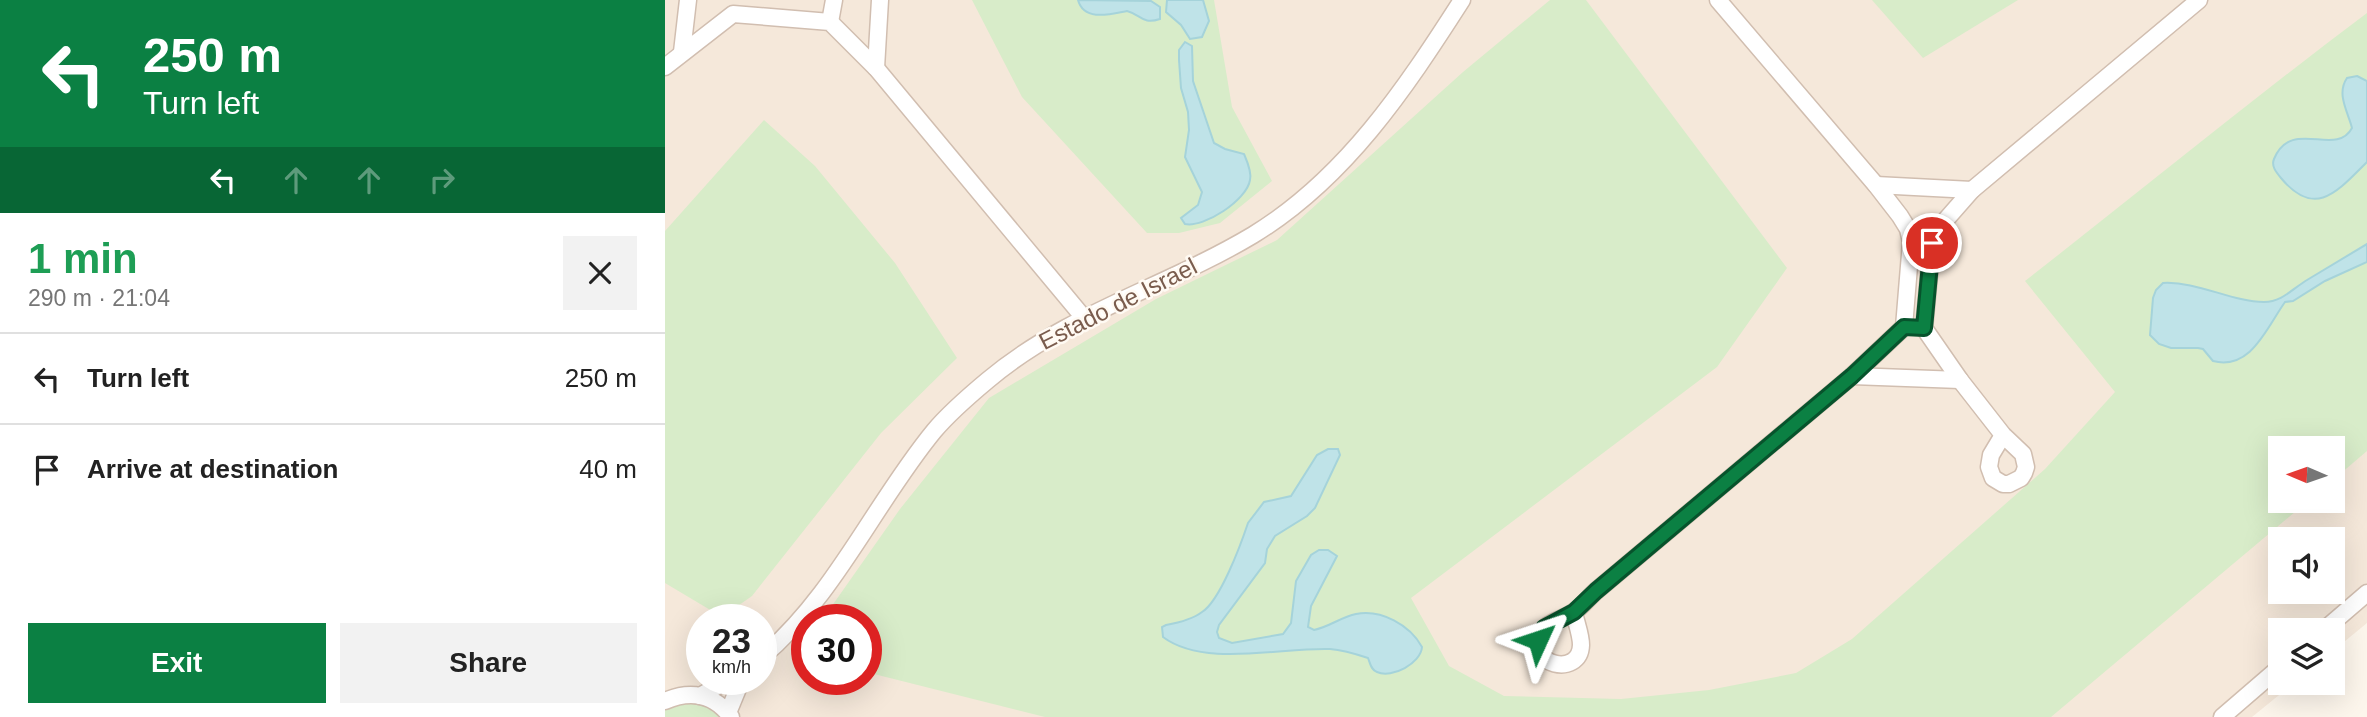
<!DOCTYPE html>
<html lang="en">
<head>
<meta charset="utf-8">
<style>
  :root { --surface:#fff; --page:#f2f2f2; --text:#222; --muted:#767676; --line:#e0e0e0; --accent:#0b8043 }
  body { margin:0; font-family:Helvetica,sans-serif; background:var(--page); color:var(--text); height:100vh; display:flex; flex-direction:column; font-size:26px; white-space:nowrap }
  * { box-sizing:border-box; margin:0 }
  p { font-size:23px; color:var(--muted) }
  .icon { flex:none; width:38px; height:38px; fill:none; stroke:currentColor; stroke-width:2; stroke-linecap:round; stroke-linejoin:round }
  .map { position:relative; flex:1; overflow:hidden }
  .panel { display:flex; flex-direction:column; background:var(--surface); width:665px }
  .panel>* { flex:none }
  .top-card { background:#0b8043; color:#fff; overflow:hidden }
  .needle { width:46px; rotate:272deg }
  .fabs { position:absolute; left:1603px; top:436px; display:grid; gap:14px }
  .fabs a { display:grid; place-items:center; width:77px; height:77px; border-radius:0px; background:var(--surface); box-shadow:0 7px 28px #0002; font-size:35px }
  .speed { position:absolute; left:21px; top:604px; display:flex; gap:14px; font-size:35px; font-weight:700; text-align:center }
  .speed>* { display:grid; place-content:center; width:91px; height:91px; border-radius:50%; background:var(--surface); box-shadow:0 7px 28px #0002; line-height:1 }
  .speed small { font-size:18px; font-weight:400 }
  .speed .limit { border:10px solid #d22; background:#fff; color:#111 }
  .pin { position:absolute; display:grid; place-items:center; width:60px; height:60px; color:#fff; margin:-30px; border:4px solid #fff; border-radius:50%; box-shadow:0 2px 7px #0007 }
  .me { position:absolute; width:77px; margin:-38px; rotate:48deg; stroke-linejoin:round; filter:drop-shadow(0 0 5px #0008) }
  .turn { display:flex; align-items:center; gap:24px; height:147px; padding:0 28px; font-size:32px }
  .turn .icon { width:91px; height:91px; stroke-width:2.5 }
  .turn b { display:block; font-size:49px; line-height:60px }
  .lanes { display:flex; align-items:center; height:66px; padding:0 28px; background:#0003; justify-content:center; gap:35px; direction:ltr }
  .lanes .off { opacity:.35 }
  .round { display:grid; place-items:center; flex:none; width:74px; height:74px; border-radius:0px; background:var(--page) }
  .overview { display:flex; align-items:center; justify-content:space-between; height:119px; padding:0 28px }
  h1 { font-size:42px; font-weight:600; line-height:52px; color:#1e9e55 }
  .action { display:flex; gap:14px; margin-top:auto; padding:14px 28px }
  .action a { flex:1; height:80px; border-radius:0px; background:var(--accent); color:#fff; font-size:28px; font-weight:600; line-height:80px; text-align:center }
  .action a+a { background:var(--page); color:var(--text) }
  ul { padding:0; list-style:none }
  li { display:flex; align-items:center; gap:21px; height:91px; padding:0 28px; border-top:2px solid var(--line) }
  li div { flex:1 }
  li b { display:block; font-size:26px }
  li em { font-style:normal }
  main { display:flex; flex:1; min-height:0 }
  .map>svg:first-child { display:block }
</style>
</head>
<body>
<main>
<section class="panel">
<div class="top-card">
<div class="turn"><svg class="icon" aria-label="left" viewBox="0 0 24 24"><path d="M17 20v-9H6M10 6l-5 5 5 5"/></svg><div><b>250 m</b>Turn left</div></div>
<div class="lanes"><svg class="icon" aria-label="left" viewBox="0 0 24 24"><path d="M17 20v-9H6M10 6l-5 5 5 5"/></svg><svg class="icon off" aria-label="ahead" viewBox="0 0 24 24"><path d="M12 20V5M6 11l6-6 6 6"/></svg><svg class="icon off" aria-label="ahead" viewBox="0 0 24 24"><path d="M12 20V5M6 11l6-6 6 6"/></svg><svg class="icon off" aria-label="right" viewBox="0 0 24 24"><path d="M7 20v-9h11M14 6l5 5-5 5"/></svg></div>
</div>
<div class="overview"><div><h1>1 min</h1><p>290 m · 21:04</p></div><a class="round"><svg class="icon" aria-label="close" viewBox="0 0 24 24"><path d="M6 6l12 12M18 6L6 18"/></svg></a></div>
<ul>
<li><svg class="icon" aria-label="left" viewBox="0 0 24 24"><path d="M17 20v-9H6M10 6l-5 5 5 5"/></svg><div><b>Turn left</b></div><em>250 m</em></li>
<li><svg class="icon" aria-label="arrive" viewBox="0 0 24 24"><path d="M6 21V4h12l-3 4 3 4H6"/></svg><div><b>Arrive at destination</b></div><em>40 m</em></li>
</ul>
<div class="action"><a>Exit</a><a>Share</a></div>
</section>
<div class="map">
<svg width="1702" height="717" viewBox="0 0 1702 717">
  <rect width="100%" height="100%" fill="#fdf6ec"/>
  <path fill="#f5e8da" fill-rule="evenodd" d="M0 0H1702V623L1668 651V630H1615V682L1629 683 1587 717H0ZM1615 448H1668V500H1615ZM1615 539H1668V592H1615ZM37 620H96V679H37ZM142 620H201V679H142Z"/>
  <g fill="#d8ecc9">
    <path d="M307 0H549L567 107 607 181 555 223 514 233H482L357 97Z"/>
    <path d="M885 0H921L1122 268 1052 367 746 598 784 666 839 696 956 699 1044 690 1131 673 1187 639 1380 469 1450 392 1360 281C1474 192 1586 100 1702 13V451L1668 480V448H1615V500L1643 501 1386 717H380L201 672V620H157L235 509 324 398 491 299 612 240 798 72Z"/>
    <path d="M1207 0H1353L1258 58Z"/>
    <path d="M99 120 150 166 230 263 292 358 216 433 87 596 57 617 0 583V231Z"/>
    <path d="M18 701 42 703 57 717H0V710Z"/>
  </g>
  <g fill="#bfe3e8" stroke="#a5d3da" stroke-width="2">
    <path d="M413 0 486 1 495 7V19C477 25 477 15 462 11 446 14 419 22 413 0Z"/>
    <path d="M502 0H538L544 21 537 37 525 39 516 25 501 12Z"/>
    <path d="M520 42 527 46 528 81 549 143 560 149 579 154C582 161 587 172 585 180 582 200 539 228 520 224L516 218 533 205 537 192 520 157 524 130 523 112 516 88 514 60V50Z"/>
    <path d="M1692 76 1702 81V162C1672 192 1650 219 1616 178 1611 172 1606 166 1609 159 1626 117 1671 158 1687 128 1683 112 1671 94 1682 78Z"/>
    <path d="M1702 244V262L1660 281 1628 301 1620 302C1602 327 1586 371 1548 361L1538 349 1533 348H1506L1494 344 1485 335 1488 298 1491 290 1498 283C1532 281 1567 302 1599 302 1617 302 1627 289 1642 280 1662 268 1682 256 1702 244Z"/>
    <path d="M663 449H673L675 455 650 508 642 516 610 536 602 549 600 563 554 625 552 632 554 638 567 643 618 634 626 623 631 581 646 555 654 550H663L672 556 646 606 643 627 649 630C664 627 676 617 691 614 716 609 745 625 757 647 756 663 727 679 712 672 706 670 705 663 703 658 691 654 678 650 665 649 618 647 539 668 498 637L497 627 501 625C512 623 528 619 537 612 555 601 576 544 583 523L599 502 626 496 652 455Z"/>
  </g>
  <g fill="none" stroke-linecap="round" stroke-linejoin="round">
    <defs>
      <g id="minor">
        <path d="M1053 0 1211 185 1235 216 1243 229 1246 242 1239 327 1187 376"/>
        <path d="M165 22 169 0"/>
        <path d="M17 52 23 0"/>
        <path d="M0 67 68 14 165 22 211 68 419 318"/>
        <path d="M211 68 215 0"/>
        <path d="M1211 185 1307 190"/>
        <path d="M1338 435 1326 455 1324 467 1328 478 1338 484H1344L1356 478 1359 473 1361 467 1358 454 1338 435 1295 380 1259 328 1267 243 1271 231 1307 190 1534 0"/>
        <path d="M909 612C911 623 916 634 916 645 915 678 860 665 875 634 881 622 897 620 907 613 916 608 923 598 931 591L1187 376 1295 380"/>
        <path d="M1659 630 1702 593"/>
        <path d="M96 658C170 596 209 504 269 431 285 412 305 395 323 380 401 314 501 287 588 235 680 179 740 89 797 0"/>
        <path d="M35 696 65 679"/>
        <path d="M0 701C25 690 49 694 66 717"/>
        <path d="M63 713 77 679"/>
        <path d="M1557 717 1615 667"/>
      </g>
    </defs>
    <use href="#minor" stroke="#d1beb0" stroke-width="19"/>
    <use href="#minor" stroke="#fff" stroke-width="16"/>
  </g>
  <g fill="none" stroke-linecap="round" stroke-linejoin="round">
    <defs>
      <path id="route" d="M873 640 879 628 909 612 931 591 1187 376 1239 327 1259 328 1267 243"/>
    </defs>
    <use href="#route" stroke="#07532c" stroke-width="18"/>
    <use href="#route" stroke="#0b8043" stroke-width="12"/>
  </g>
  <g text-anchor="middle" stroke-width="5" stroke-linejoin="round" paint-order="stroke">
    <g font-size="24" fill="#7a5c4d" stroke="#fffaf3">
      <text transform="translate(453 304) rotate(-27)" y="8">Estado de Israel</text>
    </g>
  </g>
</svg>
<div class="fabs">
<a><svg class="needle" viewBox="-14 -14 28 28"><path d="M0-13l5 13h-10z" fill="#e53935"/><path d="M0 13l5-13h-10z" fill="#767676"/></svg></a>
<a><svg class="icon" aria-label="sound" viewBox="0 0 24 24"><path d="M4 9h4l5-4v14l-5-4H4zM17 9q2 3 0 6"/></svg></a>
<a><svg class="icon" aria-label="layers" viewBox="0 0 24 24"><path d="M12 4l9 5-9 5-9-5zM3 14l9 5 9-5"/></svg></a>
</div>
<div class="speed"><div>23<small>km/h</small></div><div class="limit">30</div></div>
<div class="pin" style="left:1267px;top:243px;background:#d93025"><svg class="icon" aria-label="arrive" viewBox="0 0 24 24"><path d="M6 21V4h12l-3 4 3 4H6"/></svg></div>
<svg class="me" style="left:873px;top:640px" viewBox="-20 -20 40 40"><path d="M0-17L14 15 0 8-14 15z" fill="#0b8043" stroke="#fff" stroke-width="4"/></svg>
</div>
</main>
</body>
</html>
